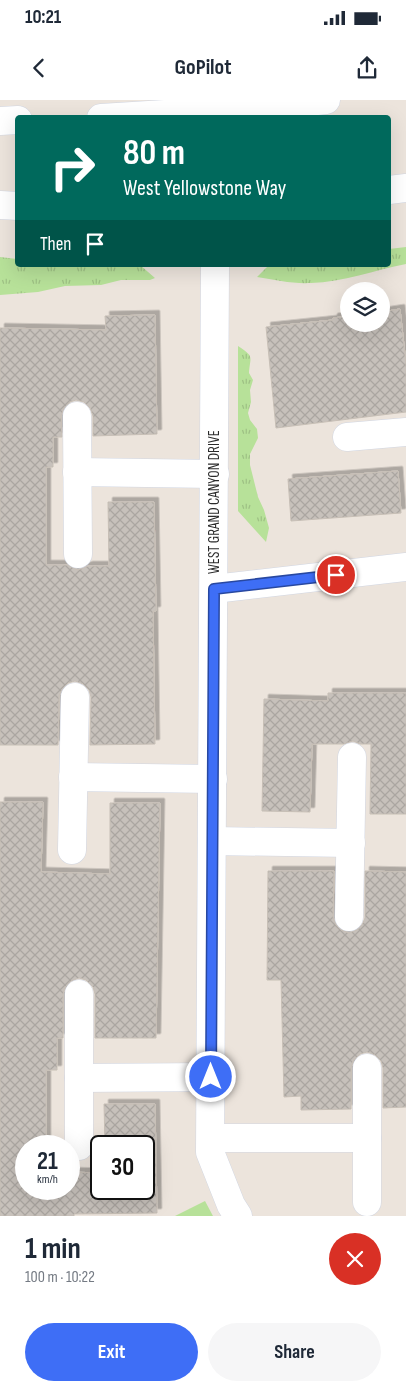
<!DOCTYPE html>
<html lang="en">
<head>
<meta charset="utf-8">
<style>
  :root { --surface:#fff; --page:#f6f6f7; --text:#1f2937; --muted:#747a83; --accent:#3e6ef6 }
  body { margin:0; font-family:"Sofia Sans Condensed",sans-serif; background:var(--page); color:var(--text); height:100vh; display:flex; flex-direction:column; font-size:19px; white-space:nowrap }
  * { box-sizing:border-box; margin:0 }
  p { font-size:16px; color:var(--muted) }
  .icon { flex:none; width:28px; height:28px; fill:none; stroke:currentColor; stroke-width:2; stroke-linecap:round; stroke-linejoin:round }
  .map { position:relative; height:1116px; overflow:hidden }
  .sheet { display:flex; flex-direction:column; background:var(--surface); flex:1 }
  .sheet>* { flex:none }
  .guide { position:absolute; left:15px; top:15px; width:376px; height:152px; border-radius:5px; box-shadow:0 5px 20px #0002; background:#00695c; color:#fff; overflow:hidden }
  .fabs { position:absolute; left:340px; top:182px; display:grid; gap:10px }
  .fabs a { display:grid; place-items:center; width:50px; height:50px; border-radius:50%; background:var(--surface); box-shadow:0 5px 20px #0002; font-size:25px }
  .speed { position:absolute; left:15px; top:1035px; display:flex; gap:10px; font-size:25px; font-weight:700; text-align:center }
  .speed>* { display:grid; place-content:center; width:65px; height:65px; border-radius:50%; background:var(--surface); box-shadow:0 5px 20px #0002; line-height:1 }
  .speed small { font-size:12px; font-weight:400 }
  .speed .limit { border:2px solid #111; border-radius:8px; background:#fff; color:#111 }
  .pin { position:absolute; display:grid; place-items:center; width:42px; height:42px; color:#fff; margin:-21px; border:2px solid #fff; border-radius:50%; box-shadow:0 1px 5px #0007 }
  .me { position:absolute; width:55px; margin:-28px; rotate:0deg; stroke-linejoin:round; filter:drop-shadow(0 0 4px #0008) }
  .turn { display:flex; align-items:center; gap:18px; height:105px; padding:0 25px; font-size:22px }
  .turn .icon { width:65px; height:65px; stroke-width:2.5 }
  .turn b { display:block; font-size:35px; line-height:42px }
  .then { display:flex; align-items:center; height:48px; padding:0 25px; background:#0003; gap:10px; font-size:19px }
  .round { display:grid; place-items:center; flex:none; width:52px; height:52px; border-radius:26px; background:var(--page) }
  .overview { display:flex; align-items:center; justify-content:space-between; height:85px; padding:0 25px }
  h1 { font-size:30px; font-weight:700; line-height:38px }
  .primary-button { display:flex; gap:10px; margin-top:auto; padding:10px 25px }
  .primary-button a { flex:1; height:58px; border-radius:30px; background:var(--accent); color:#fff; font-size:20px; font-weight:700; line-height:58px; text-align:center }
  .primary-button a+a { background:var(--page); color:var(--text) }
  .status { display:flex; justify-content:space-between; align-items:center; height:35px; padding:0 25px; background:var(--surface); direction:ltr }
  .status svg { height:14px; fill:currentColor }
  header { display:flex; justify-content:space-between; align-items:center; height:65px; padding:0 25px; background:var(--surface); font-size:22px; font-weight:700 }
  .map>svg:first-child { display:block }
</style>
</head>
<body>
<div class="status"><b>10:21</b><svg viewBox="0 0 49 12"><path d="M0 12V9h3v3zM5 12V6h3v6zM10 12V3h3v9zM15 12V0h3v12zM26 1h20v11H26zM47 4h2v5h-2z"/></svg></div>
<header><svg class="icon" aria-label="back" viewBox="0 0 24 24"><path d="M15 5l-7 7 7 7"/></svg>GoPilot<svg class="icon" aria-label="share" viewBox="0 0 24 24"><path d="M12 15V3M7 8l5-5 5 5M5 13v7h14v-7"/></svg></header>
<div class="map">
<svg width="406" height="1116" viewBox="0 0 406 1116">
  <defs>
    <pattern id="grass-tufts" width="24" height="20" patternUnits="userSpaceOnUse" patternTransform="scale(1.25)"><rect width="24" height="20" fill="#b7e199"/><path d="M3 7l-1-3M5 7V3M7 7l1-3M15 17l-1-3M17 17v-4M19 17l1-3" fill="none" stroke="#9ec184"/></pattern>
    <pattern id="building-cross-hatch" width="8" height="8" patternUnits="userSpaceOnUse" patternTransform="scale(1.25)"><rect width="8" height="8" fill="#c7c1bb"/><path d="M0 0l8 8M0 8l8-8" fill="none" stroke="#aba6a1"/></pattern>
    <filter id="shadow"><feDropShadow dx="4.5" dy="-4.5" stdDeviation="0" flood-color="#0004"/></filter>
  </defs>
  <rect width="100%" height="100%" fill="#ece4dc"/>
  <g fill="url(#grass-tufts)">
    <path d="M406 147V164C375 170 343 182 311 183 293 184 275 180 257 177L269 165H389V149Z"/>
    <path d="M0 157 17 159 18 165H140L155 178 150 180H121L101 185 65 186 38 192 0 195Z"/>
    <path d="M238 246C255 257 250 256 249 273L253 280 250 290 251 302 248 313 250 320 257 329 258 338 250 354V365L258 397 264 410 269 428 266 442 238 411Z"/>
    <path d="M205 1101 213 1116H175Z"/>
  </g>
  <g fill="url(#building-cross-hatch)" stroke="#c7bfb6" filter="url(#shadow)">
    <path d="M400 209 406 264V312L276 328 266 227 333 220V218L349 216V224H381V212Z"/>
    <path d="M155 215 157 334 93 336V316L90 308 84 302 76 300 70 302 64 308 61 316 62 337H53V367H46V465H68L78 470 88 466H109L108 402H154L156 511H153L155 644 90 645 91 597 89 590 83 584 75 581 68 583 62 589 59 596 58 645H0V228L106 230 105 216Z"/>
    <path d="M398 371 401 413 291 421 288 379Z"/>
    <path d="M328 593H406V714H370L371 644H360L353 641 344 644H312L310 712 262 711 264 599 328 601Z"/>
    <path d="M0 702H43L41 772 110 774V703H160L156 938H95V894L93 887 86 880 79 878 71 881 65 887 63 894V938H57V970H46V1046H26V1089H69V1072L101 1073V1089H144V1046H105L104 1004H155L157 1113 74 1114V1116H0Z"/>
    <path d="M268 771H334L333 817 336 825 341 830 349 833 357 830 362 825 365 818V771L406 772V1007L383 1008V968L381 961 375 955 367 952 360 954 353 961 351 968V1009L301 1010V996L284 997 281 880H267Z"/>
  </g>
  <g fill="none" stroke-linecap="round" stroke-linejoin="round">
    <defs>
      <g id="minor">
        <path d="M101 18 244 9 326 0"/>
        <path d="M0 21 18 20"/>
        <path d="M389 90 406 88"/>
        <path d="M0 105 18 106"/>
        <path d="M215 165 210 1052 231 1105 238 1116"/>
        <path d="M77 316 78 454"/>
        <path d="M347 337 406 332"/>
        <path d="M77 372 215 374"/>
        <path d="M214 489 406 467"/>
        <path d="M73 677 213 679"/>
        <path d="M212 741 351 743"/>
        <path d="M72 750 75 597"/>
        <path d="M349 817 352 657"/>
        <path d="M79 978 211 977"/>
        <path d="M211 1038H367"/>
        <path d="M79 1046V894"/>
        <path d="M367 1102V968"/>
      </g>
    </defs>
    <use href="#minor" stroke="#d1d6e2" stroke-width="29"/>
    <use href="#minor" stroke="#fff" stroke-width="28"/>
  </g>
  <g fill="none" stroke-linecap="round" stroke-linejoin="round">
    <defs>
      <path id="route" d="M211 977 214 489 336 475"/>
    </defs>
    <use href="#route" stroke="#2848a0" stroke-width="12"/>
    <use href="#route" stroke="#3e6ef6" stroke-width="9"/>
  </g>
  <g text-anchor="middle" stroke-width="4.5" stroke-linejoin="round" paint-order="stroke">
    <g font-size="15" fill="#2a2a2a" stroke="#fff">
      <text transform="translate(214 402) rotate(-90)" y="5">WEST GRAND CANYON DRIVE</text>
    </g>
  </g>
</svg>
<div class="fabs">
<a><svg class="icon" aria-label="layers" viewBox="0 0 24 24"><path d="M12 4l9 5-9 5-9-5zM3 14l9 5 9-5"/></svg></a>
</div>
<div class="speed"><div>21<small>km/h</small></div><div class="limit">30</div></div>
<div class="pin" style="left:336px;top:475px;background:#d93025"><svg class="icon" aria-label="arrive" viewBox="0 0 24 24"><path d="M6 21V4h12l-3 4 3 4H6"/></svg></div>
<svg class="me" style="left:211px;top:977px" viewBox="-20 -20 40 40"><circle r="17" fill="#3e6ef6" stroke="#fff" stroke-width="3"/><path d="M0-11L8 9 0 5-8 9z" fill="#fff"/></svg>
<div class="guide">
<div class="turn"><svg class="icon" aria-label="right" viewBox="0 0 24 24"><path d="M7 20v-9h11M14 6l5 5-5 5"/></svg><div><b>80 m</b>West Yellowstone Way</div></div>
<div class="then">Then<svg class="icon" aria-label="arrive" viewBox="0 0 24 24"><path d="M6 21V4h12l-3 4 3 4H6"/></svg></div>
</div>
</div>
<section class="sheet">
<div class="overview"><div><h1>1 min</h1><p>100 m · 10:22</p></div><a class="round" style="background:#d93025;color:#fff"><svg class="icon" aria-label="close" viewBox="0 0 24 24"><path d="M6 6l12 12M18 6L6 18"/></svg></a></div>
<div class="primary-button"><a>Exit</a><a>Share</a></div>
</section>
</body>
</html>
